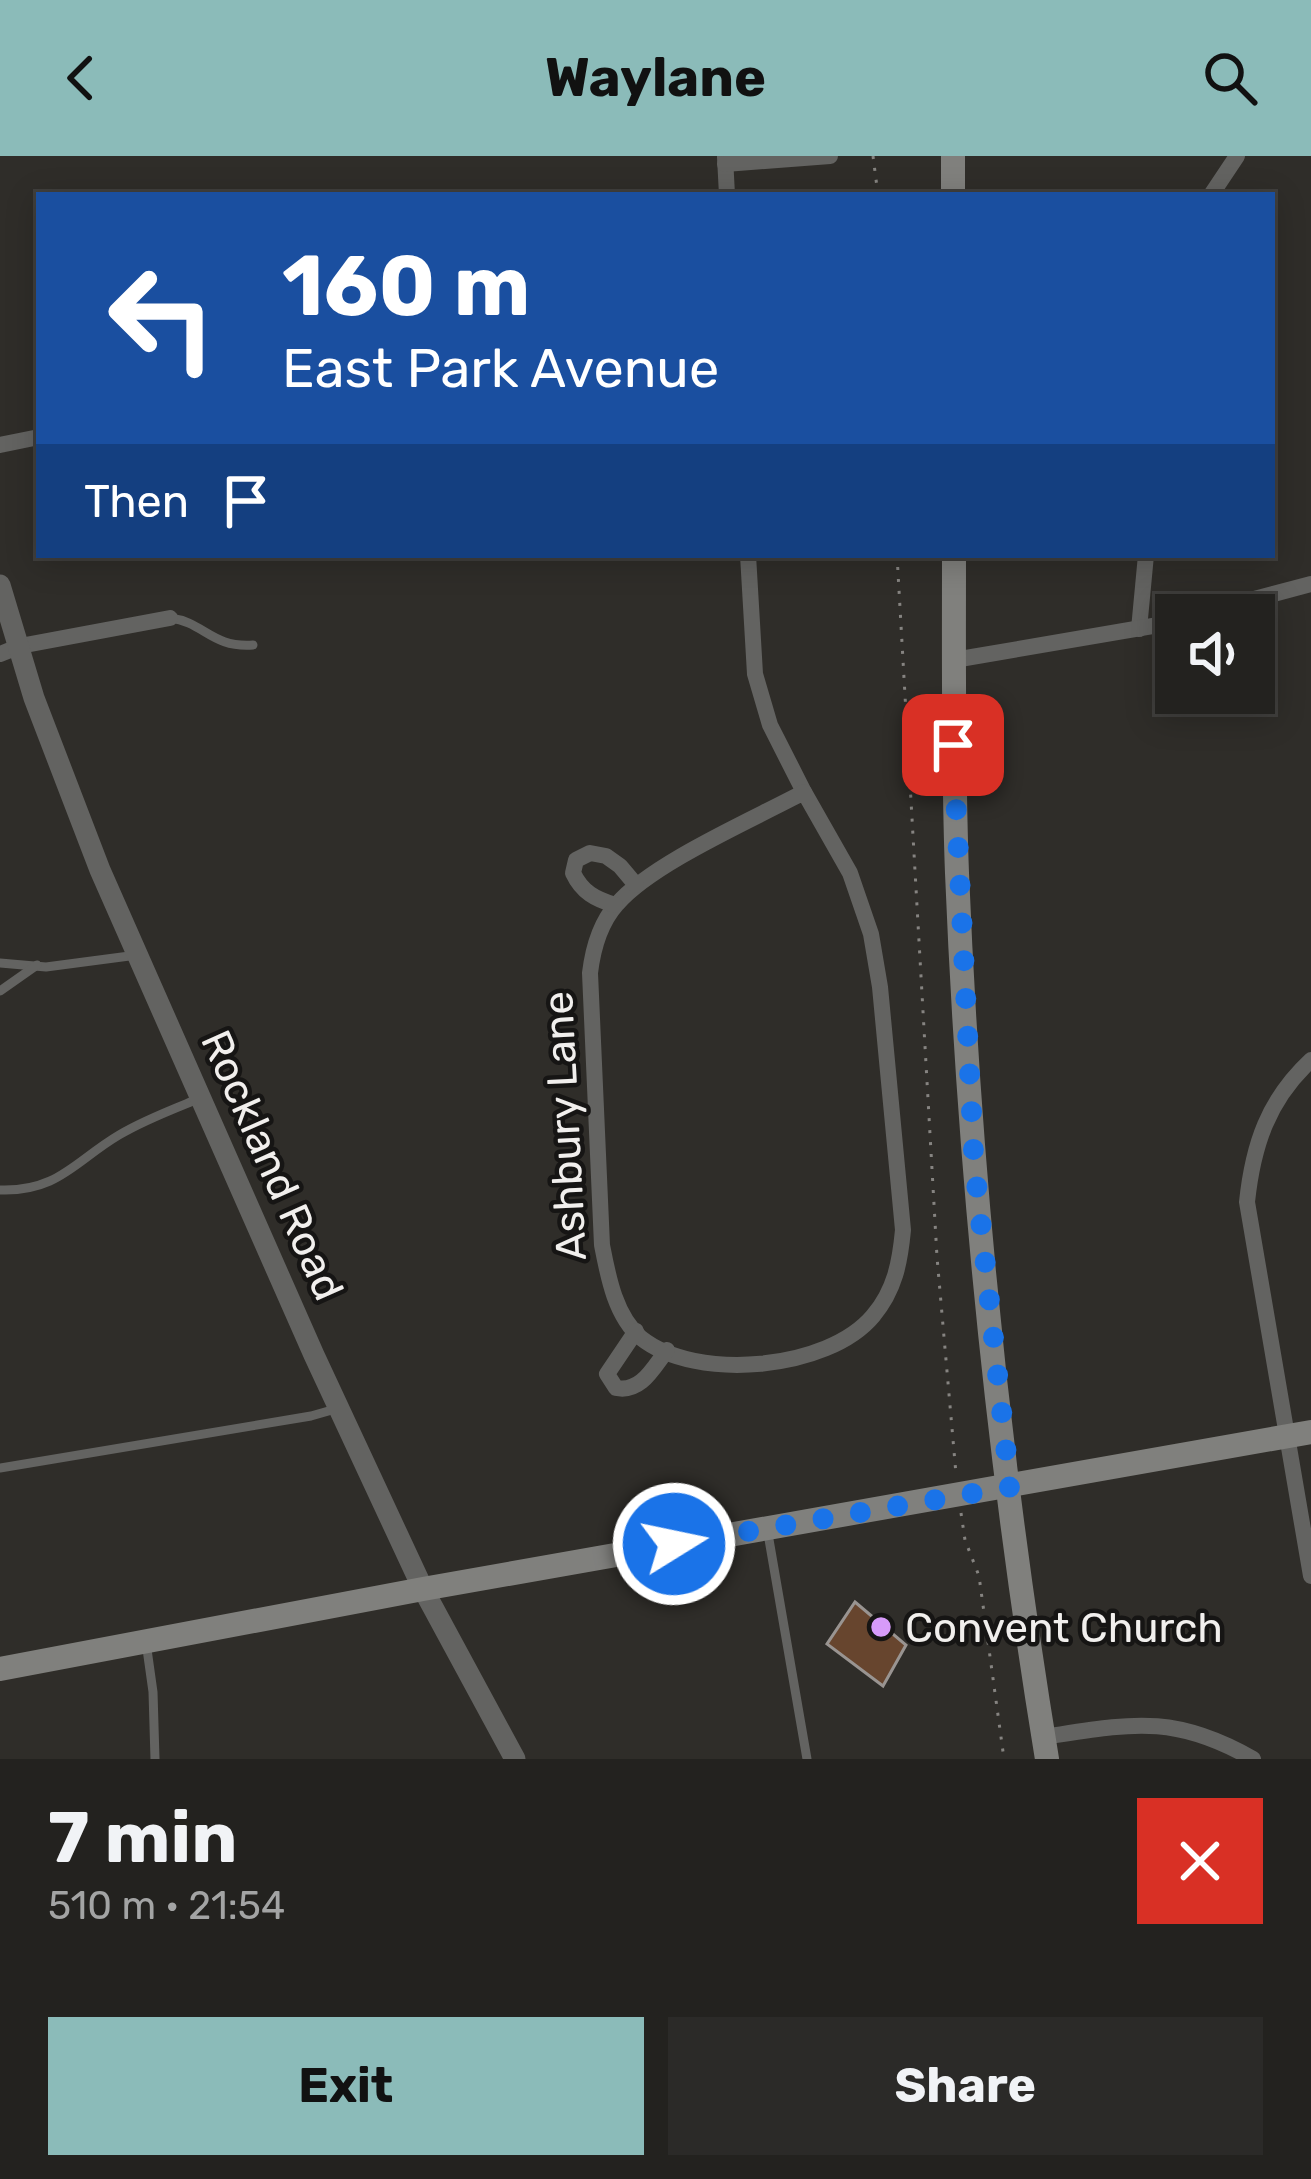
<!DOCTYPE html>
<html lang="en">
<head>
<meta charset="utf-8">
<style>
  :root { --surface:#23221f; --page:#2b2a28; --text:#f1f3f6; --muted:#a3a4a4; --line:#403f3d; --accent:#8bbbb9 }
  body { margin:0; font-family:Rubik,sans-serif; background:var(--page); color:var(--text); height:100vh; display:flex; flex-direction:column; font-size:45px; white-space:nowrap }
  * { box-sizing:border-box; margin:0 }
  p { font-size:39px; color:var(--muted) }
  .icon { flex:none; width:66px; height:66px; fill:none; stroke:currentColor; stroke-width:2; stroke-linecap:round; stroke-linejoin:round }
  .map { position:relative; height:1603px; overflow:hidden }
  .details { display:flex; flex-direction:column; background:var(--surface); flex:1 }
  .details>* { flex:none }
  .top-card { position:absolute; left:36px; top:36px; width:1239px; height:366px; border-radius:0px; box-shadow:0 6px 30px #0003,0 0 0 3px var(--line); background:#1a4fa0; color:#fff; overflow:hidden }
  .tools { position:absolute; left:1155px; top:438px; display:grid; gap:24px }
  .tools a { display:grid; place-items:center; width:120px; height:120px; border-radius:0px; background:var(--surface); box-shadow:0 6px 30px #0003,0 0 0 3px var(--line); font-size:60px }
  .pin { position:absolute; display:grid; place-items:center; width:102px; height:102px; color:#fff; margin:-51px; border-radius:24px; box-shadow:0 6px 18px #0006 }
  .me { position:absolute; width:132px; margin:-66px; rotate:80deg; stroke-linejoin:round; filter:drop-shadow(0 0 9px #0008) }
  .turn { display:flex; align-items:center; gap:42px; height:252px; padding:0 48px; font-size:54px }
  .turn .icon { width:156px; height:156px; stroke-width:2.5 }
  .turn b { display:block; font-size:84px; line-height:102px }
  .then { display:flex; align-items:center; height:114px; padding:0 48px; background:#0003; gap:24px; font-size:45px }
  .round { display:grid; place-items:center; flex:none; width:126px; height:126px; border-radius:0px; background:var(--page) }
  .overview { display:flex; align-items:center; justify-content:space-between; height:204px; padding:0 48px }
  h1 { font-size:72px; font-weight:700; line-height:90px }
  .cta { display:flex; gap:24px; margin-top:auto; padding:24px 48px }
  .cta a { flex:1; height:138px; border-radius:0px; background:var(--accent); color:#111; font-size:48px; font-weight:700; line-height:138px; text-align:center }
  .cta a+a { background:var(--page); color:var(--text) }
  header { display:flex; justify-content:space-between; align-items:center; height:156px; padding:0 48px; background:var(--accent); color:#111; font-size:54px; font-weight:700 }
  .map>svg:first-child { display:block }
</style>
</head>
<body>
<header><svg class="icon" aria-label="back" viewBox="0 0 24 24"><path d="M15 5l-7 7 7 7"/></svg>Waylane<svg class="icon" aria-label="search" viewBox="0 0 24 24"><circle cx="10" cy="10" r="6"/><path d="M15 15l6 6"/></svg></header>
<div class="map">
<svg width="1311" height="1603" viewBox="0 0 1311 1603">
  <rect width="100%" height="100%" fill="#2f2d29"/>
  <path fill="#67452e" stroke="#999491" stroke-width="3" d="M855 1446 906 1489 883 1530 827 1488Z"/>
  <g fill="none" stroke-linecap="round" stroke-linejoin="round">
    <g stroke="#868481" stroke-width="3" stroke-dasharray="3 9" stroke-linecap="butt">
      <path d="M873 0 878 39"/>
      <path d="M897 399 937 1101 956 1318"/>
      <path d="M961 1357 965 1384 979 1420 1004 1603"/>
    </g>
    <g stroke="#636361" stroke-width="9">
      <path d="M170 462C204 466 211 492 253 489"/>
      <path d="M0 807 46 811 137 799"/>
      <path d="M0 835 37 809"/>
      <path d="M0 1034C58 1036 75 1005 119 979 144 964 171 954 198 943"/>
      <path d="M0 1312 311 1260 339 1252"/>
      <path d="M767 1372 807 1603"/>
      <path d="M146 1486 153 1536 155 1603"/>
    </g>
    <g stroke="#636361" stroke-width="16">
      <path d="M725 1 727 39"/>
      <path d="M725 8 830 0"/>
      <path d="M1211 39 1237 0"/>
      <path d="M0 289 39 281"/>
      <path d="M748 399 755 518 770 569 804 636"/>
      <path d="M1194 459 1311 428"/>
      <path d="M1139 473 1146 399"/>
      <path d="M0 498 20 490 170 462"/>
      <path d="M954 504 1176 466"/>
      <path d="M804 636 850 717 871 778 880 831 903 1074C900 1106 895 1134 873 1160 828 1214 696 1226 641 1182 615 1160 608 1120 602 1089L590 817C593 792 600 767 617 748 652 707 754 663 804 636Z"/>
      <path d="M615 749C595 743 582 736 573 717L576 704 590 697 606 700 620 710 636 729"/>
      <path d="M1311 904C1268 944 1253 989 1247 1046L1311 1420"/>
      <path d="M636 1175 607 1218 616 1232C641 1237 653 1212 667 1194"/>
      <path d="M1043 1581C1130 1568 1173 1557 1253 1603"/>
    </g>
    <path stroke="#636361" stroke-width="21" d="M0 429 34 542 100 714 314 1199 423 1433 515 1603"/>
    <g stroke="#80807d" stroke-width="24">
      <path d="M953 0V39"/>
      <path d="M954 399C954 505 953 611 957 717 969 1013 999 1311 1047 1603"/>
      <path d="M0 1513 423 1433 1311 1276"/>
    </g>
  </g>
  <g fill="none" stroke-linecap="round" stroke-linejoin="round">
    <path stroke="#1a73e8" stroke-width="21" stroke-dasharray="0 37.8" d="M674 1388 1010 1331 974 1005 953 589"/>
  </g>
  <circle fill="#d79bf9" stroke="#161514" stroke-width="4.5" cx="881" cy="1471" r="12"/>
  <g text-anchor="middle" stroke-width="9" stroke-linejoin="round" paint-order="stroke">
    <g font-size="42" fill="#f1efed" stroke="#161514">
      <text transform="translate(564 970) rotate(-93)" y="15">Ashbury Lane</text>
      <text transform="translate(273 1009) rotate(66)" y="15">Rockland Road</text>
    </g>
    <g font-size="42" fill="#f1efed" stroke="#161514" text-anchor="start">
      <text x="905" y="1486">Convent Church</text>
    </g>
  </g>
</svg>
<div class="tools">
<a><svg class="icon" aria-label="sound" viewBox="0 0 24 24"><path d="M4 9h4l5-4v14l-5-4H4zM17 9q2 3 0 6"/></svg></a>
</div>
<div class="pin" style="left:953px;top:589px;background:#d93025"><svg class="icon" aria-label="arrive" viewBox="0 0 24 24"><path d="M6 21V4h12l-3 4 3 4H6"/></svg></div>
<svg class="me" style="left:674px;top:1388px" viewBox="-20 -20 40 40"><circle r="17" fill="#1a73e8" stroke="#fff" stroke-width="3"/><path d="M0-11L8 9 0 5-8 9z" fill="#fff"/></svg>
<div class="top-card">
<div class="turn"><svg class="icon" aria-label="left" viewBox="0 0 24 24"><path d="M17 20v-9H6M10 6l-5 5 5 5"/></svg><div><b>160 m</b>East Park Avenue</div></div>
<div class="then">Then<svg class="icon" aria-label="arrive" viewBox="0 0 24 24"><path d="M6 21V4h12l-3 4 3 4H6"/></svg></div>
</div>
</div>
<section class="details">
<div class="overview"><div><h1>7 min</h1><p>510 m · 21:54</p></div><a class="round" style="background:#d93025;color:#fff"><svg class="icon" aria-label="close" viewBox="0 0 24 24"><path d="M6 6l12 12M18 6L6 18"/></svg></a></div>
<div class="cta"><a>Exit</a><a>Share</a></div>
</section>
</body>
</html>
